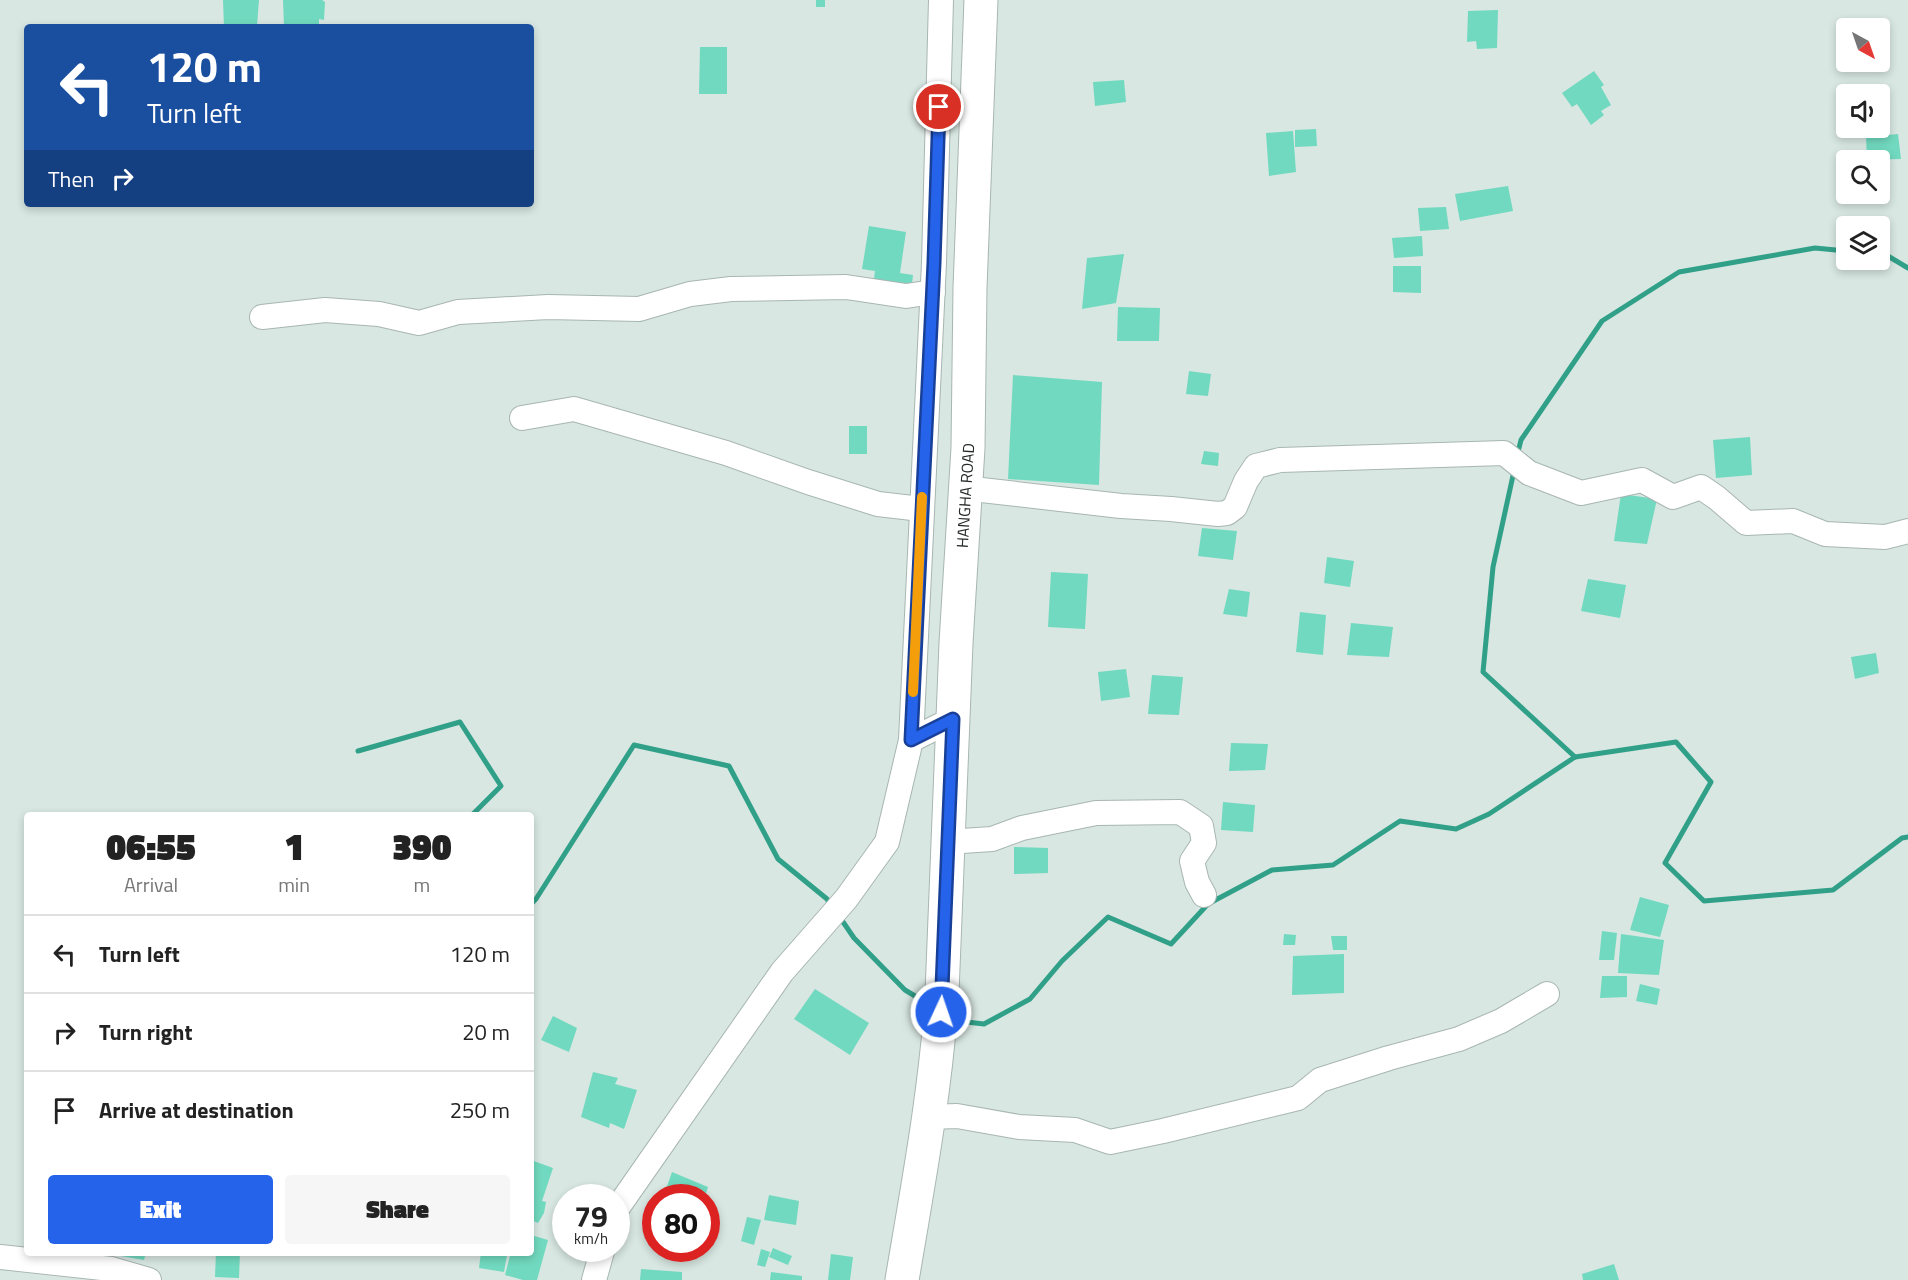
<!DOCTYPE html>
<html lang="en">
<head>
<meta charset="utf-8">
<style>
  :root { --surface:#fff; --page:#f6f6f6; --text:#222; --muted:#767676; --line:#e0e0e0; --accent:#2563eb }
  body { margin:0; font-family:"Titillium Web",sans-serif; background:var(--page); color:var(--text); height:100vh; display:flex; flex-direction:column; font-size:22px; white-space:nowrap }
  * { box-sizing:border-box; margin:0 }
  p { font-size:20px; color:var(--muted) }
  .icon { flex:none; width:33px; height:33px; fill:none; stroke:currentColor; stroke-width:2; stroke-linecap:round; stroke-linejoin:round }
  .map { position:relative; flex:1; overflow:hidden }
  .sheet { position:absolute; left:24px; top:812px; width:510px; height:444px; display:flex; flex-direction:column; background:var(--surface); border-radius:6px; box-shadow:0 3px 9px #0003 }
  .sheet>* { flex:none }
  .hud { position:absolute; left:24px; top:24px; width:510px; height:183px; border-radius:6px; box-shadow:0 3px 9px #0003; background:#1a4fa0; color:#fff; overflow:hidden }
  .needle { width:39px; rotate:140deg }
  .fabs { position:absolute; left:1836px; top:18px; display:grid; gap:12px }
  .fabs a { display:grid; place-items:center; width:54px; height:54px; border-radius:6px; background:var(--surface); box-shadow:0 3px 9px #0003; font-size:30px }
  .speed { position:absolute; left:552px; top:1184px; display:flex; gap:12px; font-size:30px; font-weight:700; text-align:center }
  .speed>* { display:grid; place-content:center; width:78px; height:78px; border-radius:50%; background:var(--surface); box-shadow:0 3px 9px #0003; line-height:1 }
  .speed small { font-size:15px; font-weight:400 }
  .speed .limit { border:9px solid #d22; background:#fff; color:#111 }
  .pin { position:absolute; display:grid; place-items:center; width:51px; height:51px; color:#fff; margin:-26px; border:3px solid #fff; border-radius:50%; box-shadow:0 2px 6px #0007 }
  .me { position:absolute; width:66px; margin:-33px; rotate:3deg; stroke-linejoin:round; filter:drop-shadow(0 0 4px #0008) }
  .turn { display:flex; align-items:center; gap:21px; height:126px; padding:0 24px; font-size:27px }
  .turn .icon { width:78px; height:78px; stroke-width:2.5 }
  .turn b { display:block; font-size:42px; line-height:51px }
  .then { display:flex; align-items:center; height:57px; padding:0 24px; background:#0003; gap:12px; font-size:22px }
  .eta { display:flex; justify-content:space-evenly; align-items:center; height:102px; text-align:center }
  .eta b { font-size:36px; font-weight:800; line-height:42px }
  .button { display:flex; gap:12px; margin-top:auto; padding:12px 24px }
  .button a { flex:1; height:69px; border-radius:6px; background:var(--accent); color:#fff; font-size:24px; font-weight:800; line-height:69px; text-align:center }
  .button a+a { background:var(--page); color:var(--text) }
  ul { padding:0; list-style:none }
  li { display:flex; align-items:center; gap:18px; height:78px; padding:0 24px; border-top:2px solid var(--line) }
  li div { flex:1 }
  li b { display:block; font-size:22px }
  li em { font-style:normal }
  .map>svg:first-child { display:block }
</style>
</head>
<body>
<div class="map">
<svg width="1908" height="1280" viewBox="0 0 1908 1280">
  <rect width="100%" height="100%" fill="#d8e7e2"/>
  <g fill="none" stroke-linecap="round" stroke-linejoin="round">
    <g stroke="#31a088" stroke-width="5">
      <path d="M1880 255 1888 256 1908 268"/>
      <path d="M1517 456 1521 440 1602 321 1679 272 1815 248 1846 251"/>
      <path d="M1514 471 1493 567 1483 672 1575 757"/>
      <path d="M358 751 460 722 501 786 473 814"/>
      <path d="M531 904 536 899 634 745 729 766 778 859 827 899 831 906"/>
      <path d="M839 916 854 938 905 990 930 1005"/>
      <path d="M951 1017 958 1021 984 1024 1030 999 1062 961 1108 917 1171 944 1208 904 1272 870 1333 865 1400 821 1456 829 1489 814 1575 757 1676 742 1711 782 1665 863 1704 901 1833 890 1902 838 1908 837"/>
    </g>
  </g>
  <g fill="#71d9bf">
    <path d="M223 0H259L257 26 224 27Z"/>
    <path d="M283 0H322L325 2 324 20 319 19V27H284Z"/>
    <rect x="816" y="0" width="9" height="7"/>
    <path d="M1498 10 1497 48 1477 49 1476 41 1467 42 1468 11Z"/>
    <path d="M700 47H727V94H699Z"/>
    <path d="M1594 71 1604 85 1601 87 1611 105 1601 111 1604 115 1591 125 1577 104 1572 107 1562 93Z"/>
    <path d="M1124 80 1126 102 1095 106 1093 82Z"/>
    <path d="M1316 129 1317 146 1295 147V130Z"/>
    <path d="M1293 131 1296 172 1269 176 1266 133Z"/>
    <path d="M1898 134 1901 159 1867 160 1866 137Z"/>
    <path d="M1508 186 1513 211 1460 221 1455 194Z"/>
    <path d="M1446 207 1449 229 1420 231 1418 208Z"/>
    <path d="M869 226 906 232 900 273 913 275 911 292 873 286 875 271 862 269Z"/>
    <path d="M1422 236 1423 256 1394 258 1392 238Z"/>
    <path d="M1124 254 1116 303 1082 309 1087 258Z"/>
    <path d="M1393 266H1421V293L1393 292Z"/>
    <path d="M1118 307 1160 308 1159 341H1117Z"/>
    <path d="M1189 371 1211 374 1208 396 1186 394Z"/>
    <path d="M1013 375 1102 382 1099 485 1008 479Z"/>
    <rect x="849" y="426" width="18" height="28"/>
    <path d="M1750 437 1752 475 1716 478 1713 440Z"/>
    <path d="M1204 451 1219 453 1218 466 1201 464Z"/>
    <path d="M1621 494 1657 499 1647 544 1614 541Z"/>
    <path d="M1202 528 1237 531 1233 560 1198 556Z"/>
    <path d="M1327 557 1354 561 1350 587 1324 583Z"/>
    <path d="M1051 572 1088 574 1085 629 1048 627Z"/>
    <path d="M1588 579 1626 585 1620 618 1581 611Z"/>
    <path d="M1229 589 1250 592 1247 617 1223 614Z"/>
    <path d="M1300 612 1326 615 1323 655 1296 652Z"/>
    <path d="M1351 623 1393 627 1389 657 1347 655Z"/>
    <path d="M1876 653 1879 673 1855 679 1851 657Z"/>
    <path d="M1126 669 1130 697 1101 701 1098 672Z"/>
    <path d="M1152 675 1183 677 1179 715 1148 714Z"/>
    <path d="M1231 743 1268 744 1265 770 1229 771Z"/>
    <path d="M1223 802 1255 805 1253 832 1221 830Z"/>
    <path d="M1014 847 1048 848V873L1014 874Z"/>
    <path d="M1640 897 1669 905 1660 937 1630 930Z"/>
    <path d="M1602 931 1617 933 1614 960H1599Z"/>
    <path d="M1284 934 1296 935 1295 945H1283Z"/>
    <path d="M1621 934 1664 940 1659 975 1618 973Z"/>
    <path d="M1331 936H1347V950H1333Z"/>
    <path d="M1344 954V993L1292 995 1293 956Z"/>
    <path d="M1602 976H1627V997L1600 998Z"/>
    <path d="M1640 984 1660 989 1657 1005 1636 1001Z"/>
    <path d="M815 989 869 1023 850 1055 794 1019Z"/>
    <path d="M553 1016 577 1028 569 1052 541 1040Z"/>
    <path d="M593 1072 618 1078 615 1084 637 1090 624 1129 610 1123 609 1128 581 1117Z"/>
    <path d="M531 1160 553 1168 542 1201 546 1202 544 1213 538 1223 531 1220Z"/>
    <path d="M672 1172 708 1187 705 1197H675L665 1192Z"/>
    <path d="M769 1195 799 1201 796 1225 764 1220Z"/>
    <path d="M747 1217 761 1220 754 1245 741 1241Z"/>
    <path d="M531 1235 548 1240 537 1280H523L505 1275 511 1252H531Z"/>
    <path d="M773 1248 792 1256 788 1265 769 1257Z"/>
    <path d="M761 1249 770 1252 765 1267 757 1265Z"/>
    <path d="M116 1252H146L144 1260 115 1255Z"/>
    <path d="M216 1252H240L239 1278 215 1277Z"/>
    <path d="M481 1252 507 1255 504 1272 479 1268Z"/>
    <path d="M831 1254 853 1257 850 1280H828Z"/>
    <path d="M1614 1264 1619 1280H1583L1582 1274Z"/>
    <path d="M641 1269 682 1272V1280H640Z"/>
    <path d="M771 1272 802 1276V1280H770Z"/>
  </g>
  <g fill="none" stroke-linecap="round" stroke-linejoin="round">
    <defs>
      <g id="minor">
        <path d="M262 317 325 310 379 314 419 323 458 312 548 307 639 309 690 294 731 289 846 287 906 296 933 292"/>
        <path d="M522 418 574 409 726 453 808 482 878 504 921 509"/>
        <path d="M964 488 1121 506 1171 509 1218 514 1227 513 1235 507 1246 481 1256 466 1280 460 1504 453 1529 473 1581 493 1642 480 1673 497 1701 487 1717 498 1746 523 1793 521 1825 534 1885 537 1908 531"/>
        <path d="M911 740 934 263 941 0"/>
        <path d="M947 842 992 839 1022 828 1096 813 1180 812 1201 826 1204 843 1192 861 1197 882 1204 895"/>
        <path d="M928 1117 957 1116 1019 1127 1075 1130 1110 1142 1163 1131 1298 1098 1320 1080 1389 1058 1459 1039 1501 1021 1547 994"/>
        <path d="M616 1210 782 972 846 899 887 842 911 740 953 719"/>
        <path d="M0 1257 111 1269 149 1280"/>
        <path d="M594 1280 603 1248"/>
      </g>
      <g id="highway">
        <path id="s1" d="M902 1280C918 1185 936 1089 942 993L956 643 968 448 970 288 981 0"/>
      </g>
    </defs>
    <use href="#minor" stroke="#a8b6b2" stroke-width="26"/>
    <use href="#highway" stroke="#a8b6b2" stroke-width="35"/>
    <use href="#minor" stroke="#fff" stroke-width="24"/>
    <use href="#highway" stroke="#fff" stroke-width="33"/>
  </g>
  <g fill="none" stroke-linecap="round" stroke-linejoin="round">
    <defs>
      <path id="route" d="M939 107 934 263 911 740 953 719 941 1012"/>
    </defs>
    <use href="#route" stroke="#184099" stroke-width="15"/>
    <use href="#route" stroke="#2563eb" stroke-width="10"/>
    <path stroke="#f59e0b" stroke-width="10" d="M913 692 922 497"/>
  </g>
  <g text-anchor="middle" stroke-width="4.5" stroke-linejoin="round" paint-order="stroke">
    <g font-size="16" fill="#252a29" stroke="#d8e7e2">
      <text dy="6" stroke="none"><textPath href="#s1" startOffset="788">HANGHA ROAD</textPath></text>
    </g>
  </g>
</svg>
<div class="fabs">
<a><svg class="needle" viewBox="-14 -14 28 28"><path d="M0-13l5 13h-10z" fill="#e53935"/><path d="M0 13l5-13h-10z" fill="#767676"/></svg></a>
<a><svg class="icon" aria-label="sound" viewBox="0 0 24 24"><path d="M4 9h4l5-4v14l-5-4H4zM17 9q2 3 0 6"/></svg></a>
<a><svg class="icon" aria-label="search" viewBox="0 0 24 24"><circle cx="10" cy="10" r="6"/><path d="M15 15l6 6"/></svg></a>
<a><svg class="icon" aria-label="layers" viewBox="0 0 24 24"><path d="M12 4l9 5-9 5-9-5zM3 14l9 5 9-5"/></svg></a>
</div>
<div class="speed"><div>79<small>km/h</small></div><div class="limit">80</div></div>
<div class="pin" style="left:939px;top:107px;background:#d93025"><svg class="icon" aria-label="arrive" viewBox="0 0 24 24"><path d="M6 21V4h12l-3 4 3 4H6"/></svg></div>
<svg class="me" style="left:941px;top:1012px" viewBox="-20 -20 40 40"><circle r="17" fill="#2563eb" stroke="#fff" stroke-width="3"/><path d="M0-11L8 9 0 5-8 9z" fill="#fff"/></svg>
<div class="hud">
<div class="turn"><svg class="icon" aria-label="left" viewBox="0 0 24 24"><path d="M17 20v-9H6M10 6l-5 5 5 5"/></svg><div><b>120 m</b>Turn left</div></div>
<div class="then">Then<svg class="icon" aria-label="right" viewBox="0 0 24 24"><path d="M7 20v-9h11M14 6l5 5-5 5"/></svg></div>
</div>
<section class="sheet">
<div class="eta">
<div><b>06:55</b><p>Arrival</p></div>
<div><b>1</b><p>min</p></div>
<div><b>390</b><p>m</p></div>
</div>
<ul>
<li><svg class="icon" aria-label="left" viewBox="0 0 24 24"><path d="M17 20v-9H6M10 6l-5 5 5 5"/></svg><div><b>Turn left</b></div><em>120 m</em></li>
<li><svg class="icon" aria-label="right" viewBox="0 0 24 24"><path d="M7 20v-9h11M14 6l5 5-5 5"/></svg><div><b>Turn right</b></div><em>20 m</em></li>
<li><svg class="icon" aria-label="arrive" viewBox="0 0 24 24"><path d="M6 21V4h12l-3 4 3 4H6"/></svg><div><b>Arrive at destination</b></div><em>250 m</em></li>
</ul>
<div class="button"><a>Exit</a><a>Share</a></div>
</section>
</div>
</body>
</html>
